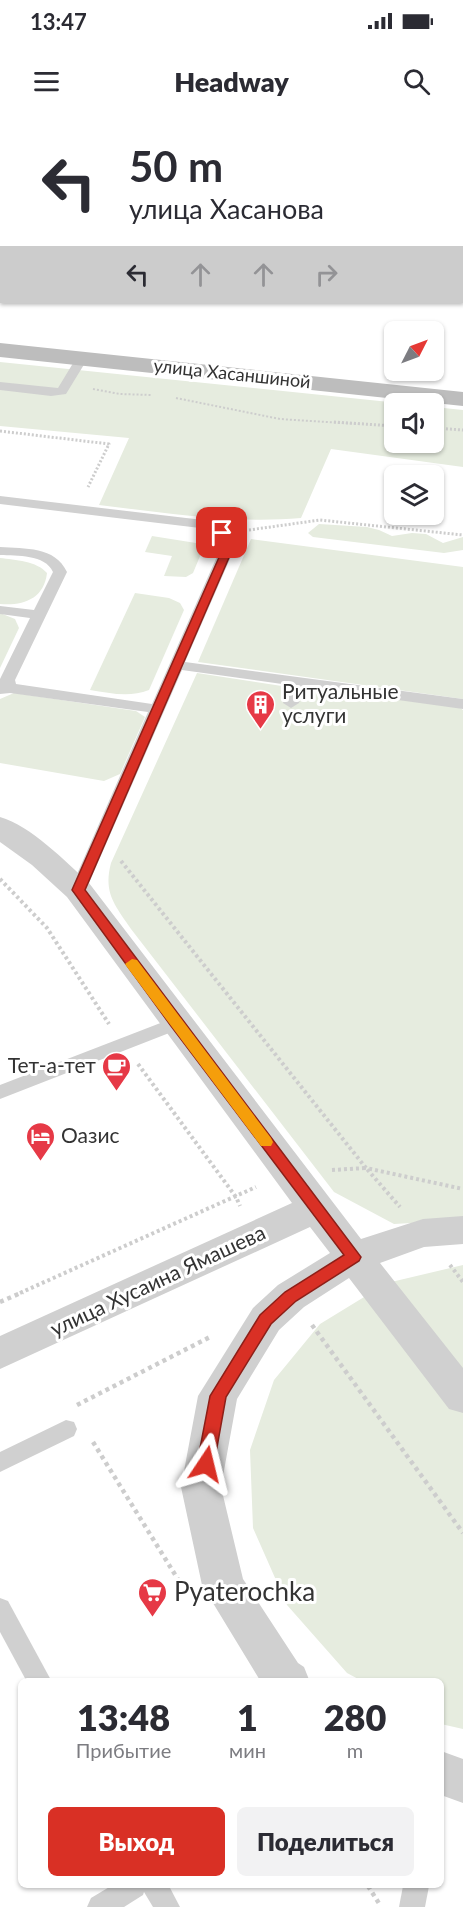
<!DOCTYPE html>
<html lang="ru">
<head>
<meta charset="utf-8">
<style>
  :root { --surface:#fff; --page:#f2f2f3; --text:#2b2b33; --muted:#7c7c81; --accent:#d93025 }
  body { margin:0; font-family:Lato,sans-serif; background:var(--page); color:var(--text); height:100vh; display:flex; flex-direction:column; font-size:22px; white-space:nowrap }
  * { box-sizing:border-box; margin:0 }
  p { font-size:20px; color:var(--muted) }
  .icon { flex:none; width:33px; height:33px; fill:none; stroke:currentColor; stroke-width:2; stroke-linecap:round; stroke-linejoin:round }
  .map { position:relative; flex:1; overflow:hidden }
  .sheet { position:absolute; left:18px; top:1558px; width:426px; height:210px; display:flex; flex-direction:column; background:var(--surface); border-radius:9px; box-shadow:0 2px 4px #0004 }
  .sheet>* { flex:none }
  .hud { position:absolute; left:0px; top:0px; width:464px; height:183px; box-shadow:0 2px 4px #0004; background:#fff; color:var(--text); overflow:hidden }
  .needle { width:39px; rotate:48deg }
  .buttons { position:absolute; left:384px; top:201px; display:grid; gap:12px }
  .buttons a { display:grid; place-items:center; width:60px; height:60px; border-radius:9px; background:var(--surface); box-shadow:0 2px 4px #0004; font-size:30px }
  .pin { position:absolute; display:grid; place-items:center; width:51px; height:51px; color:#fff; margin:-26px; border-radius:12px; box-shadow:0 3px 9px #0006 }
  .me { position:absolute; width:66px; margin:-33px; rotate:10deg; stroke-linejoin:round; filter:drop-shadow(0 0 4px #0008) }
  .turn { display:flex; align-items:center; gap:21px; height:126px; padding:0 30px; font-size:27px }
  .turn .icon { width:78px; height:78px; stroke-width:2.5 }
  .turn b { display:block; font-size:42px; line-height:51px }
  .lanes { display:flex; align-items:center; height:57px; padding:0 30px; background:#0003; justify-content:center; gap:30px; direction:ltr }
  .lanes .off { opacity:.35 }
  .eta { display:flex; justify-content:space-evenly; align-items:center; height:102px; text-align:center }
  .eta b { font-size:36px; font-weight:800; line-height:42px }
  .cta { display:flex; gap:12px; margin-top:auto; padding:12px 30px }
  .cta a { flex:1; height:69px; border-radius:9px; background:var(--accent); color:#fff; font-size:24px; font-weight:800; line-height:69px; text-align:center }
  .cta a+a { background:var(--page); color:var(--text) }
  .status { display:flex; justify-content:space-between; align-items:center; height:42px; padding:0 30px; background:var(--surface); direction:ltr }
  .status svg { height:16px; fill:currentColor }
  header { display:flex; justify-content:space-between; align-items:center; height:78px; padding:0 30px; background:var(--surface); font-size:27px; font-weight:800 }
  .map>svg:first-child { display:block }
</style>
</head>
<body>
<div class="status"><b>13:47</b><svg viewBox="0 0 49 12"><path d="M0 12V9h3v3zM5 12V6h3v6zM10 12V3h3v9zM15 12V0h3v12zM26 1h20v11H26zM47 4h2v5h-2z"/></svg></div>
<header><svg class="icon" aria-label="menu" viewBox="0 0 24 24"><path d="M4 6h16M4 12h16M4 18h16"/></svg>Headway<svg class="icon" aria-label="search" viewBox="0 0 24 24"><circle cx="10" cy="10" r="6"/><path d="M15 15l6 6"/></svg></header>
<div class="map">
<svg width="463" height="1787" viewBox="0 0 463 1787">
  <rect width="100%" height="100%" fill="#fff"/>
  <g fill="#e6ecdf">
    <path d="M0 242 399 283 394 284V322H434V287L463 290V347L331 329 301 398C234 404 166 393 99 385L129 318 0 306Z"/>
    <path d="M319 404 367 407 379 410 392 416 412 413 426 414 443 423 463 417V430L444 433 313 417 308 413Z"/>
    <path d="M152 416 196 423 203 429 193 453 186 457 164 456 172 436 145 432Z"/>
    <path d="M251 419 463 447V579L198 542Z"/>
    <path d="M0 438C15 440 37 441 47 453 44 479 23 486 0 484Z"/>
    <path d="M135 473 169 478 180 483 184 490 149 570C129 578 110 573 90 570Z"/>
    <path d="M0 493 15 499 19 508 0 548Z"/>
    <path d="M197 553 380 581 379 577 459 587 463 590V1100L394 1104 334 1072 131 809C115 785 103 773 111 743Z"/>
    <path d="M14 573 136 591 145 597 120 654 104 661 0 643V579Z"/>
    <path d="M463 1145V1609L441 1604V1562L362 1561 347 1553 287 1485 253 1408 250 1330 274 1260 320 1204 387 1163Z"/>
  </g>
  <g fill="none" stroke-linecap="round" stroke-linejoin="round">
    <g stroke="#cdcdcd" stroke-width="2" stroke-dasharray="2 2" stroke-linecap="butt">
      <path d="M93 269 120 274 151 275"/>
      <path d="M176 278 280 299 358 304"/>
    </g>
    <g stroke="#cdcdcd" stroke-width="3" stroke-dasharray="2 2" stroke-linecap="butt">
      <path d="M334 302 394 306"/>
      <path d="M434 308 463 310"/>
      <path d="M0 311 109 324 88 367"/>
      <path d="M249 410 320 400 463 415"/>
    </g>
    <g stroke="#cdcdcd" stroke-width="4" stroke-dasharray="3 3" stroke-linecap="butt">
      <path d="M121 741 366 1048 463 1069"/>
      <path d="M0 759 47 808 109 904"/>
      <path d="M138 944 236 1077 240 1086"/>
      <path d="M332 1050 366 1048 400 1087"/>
      <path d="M450 1145 463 1162"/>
      <path d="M20 1173 256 1067"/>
    </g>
    <g stroke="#cdcdcd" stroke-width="4.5" stroke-dasharray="4 4" stroke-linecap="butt">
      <path d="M0 1182 23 1172"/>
      <path d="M312 1205 463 1413"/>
      <path d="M77 1285 210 1217"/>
      <path d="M93 1322 179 1461"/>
      <path d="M368 1766 380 1785"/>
    </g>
    <g fill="#d0d0d0" fill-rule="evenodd">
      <path d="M82 234 88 238 66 274 51 276 0 270V262L58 268 78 235Z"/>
      <path d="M0 376 203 400 227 410 236 425 185 542 463 579V589L304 567 299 583 291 588 283 583 289 565 182 550 86 770 84 774H72L70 770 148 592 10 573 0 574V559L30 498 0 494V486L34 490 53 452C45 434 17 436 0 435V427C25 429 55 426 67 452L15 560 16 564 152 584 222 425 217 416 200 408 0 384Z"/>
      <path d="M176 897 182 898 185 903 182 908 0 979V965Z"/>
      <path d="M66 1300 74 1302 77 1309 74 1316 0 1352V1332Z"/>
      <path d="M0 1478 8 1481 52 1562H27L0 1512Z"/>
      <path d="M111 1766H169L180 1787H153L144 1772 143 1775 124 1787H87L91 1778Z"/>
      <path d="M403 1766H429L425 1787H399Z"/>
    </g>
    <g fill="#d0d0d0" fill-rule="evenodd">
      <path d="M0 697C31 706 65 741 89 763L361 1119 423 1099 463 1096V1124L424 1127 380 1143 463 1248V1293L449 1289 349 1158 304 1187 279 1210 237 1279 221 1367 243 1459 298 1543 304 1547 310 1562H261L202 1465 181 1367 198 1276 253 1188 278 1165 330 1133 310 1107 0 1249V1216L292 1083 67 777 32 745 0 722Z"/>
      <path d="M441 1631 463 1639V1683L441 1675Z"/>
    </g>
    <path fill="#bdbdbd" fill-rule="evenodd" d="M0 223 463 272V286L0 237Z"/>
  </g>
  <path fill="#d93025" stroke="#8d1f18" stroke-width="1.5" d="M222 410 226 411 234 426 85 770 361 1137 359 1141 296 1181 271 1204 226 1277 214 1344 211 1350 206 1352 200 1350 197 1344 210 1276 260 1195 285 1172 344 1135 171 906 72 770 224 426 217 413Z"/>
  <path fill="#f59e0b" d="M132 839 137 840 271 1018 273 1022 271 1026H261L127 847 125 844Z"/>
  <defs>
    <symbol id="building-pin" viewBox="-11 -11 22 30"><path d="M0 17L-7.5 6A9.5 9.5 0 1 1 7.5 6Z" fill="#e63946" stroke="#fff"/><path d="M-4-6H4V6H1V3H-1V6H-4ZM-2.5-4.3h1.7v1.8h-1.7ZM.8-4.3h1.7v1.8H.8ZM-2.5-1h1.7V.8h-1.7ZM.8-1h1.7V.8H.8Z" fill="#fff"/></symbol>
    <symbol id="cafe-pin" viewBox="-11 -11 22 30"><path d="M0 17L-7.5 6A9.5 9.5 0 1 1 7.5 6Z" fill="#e63946" stroke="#fff"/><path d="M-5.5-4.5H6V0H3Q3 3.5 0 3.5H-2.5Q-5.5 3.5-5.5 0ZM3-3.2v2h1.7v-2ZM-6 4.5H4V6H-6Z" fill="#fff"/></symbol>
    <symbol id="hotel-pin" viewBox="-11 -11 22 30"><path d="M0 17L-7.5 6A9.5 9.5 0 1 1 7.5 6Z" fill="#e63946" stroke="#fff"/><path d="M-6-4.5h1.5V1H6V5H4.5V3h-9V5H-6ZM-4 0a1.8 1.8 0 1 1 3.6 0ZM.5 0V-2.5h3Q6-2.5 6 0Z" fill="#fff"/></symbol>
    <symbol id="supermarket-pin" viewBox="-11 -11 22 30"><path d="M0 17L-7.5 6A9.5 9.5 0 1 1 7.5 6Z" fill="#e63946" stroke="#fff"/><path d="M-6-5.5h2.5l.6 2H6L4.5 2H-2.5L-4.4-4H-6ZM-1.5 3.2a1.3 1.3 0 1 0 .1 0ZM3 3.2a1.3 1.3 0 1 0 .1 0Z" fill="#fff"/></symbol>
  </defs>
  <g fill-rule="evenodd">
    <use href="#building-pin" x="244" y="568" width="33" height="45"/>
    <use href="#cafe-pin" x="100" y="930" width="33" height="45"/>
    <use href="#hotel-pin" x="24" y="1000" width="33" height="45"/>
    <use href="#supermarket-pin" x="136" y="1456" width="33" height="45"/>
  </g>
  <g text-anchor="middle" stroke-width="6" stroke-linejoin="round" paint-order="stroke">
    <g font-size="18" fill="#333" stroke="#fff">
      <text transform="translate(232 254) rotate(6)" y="6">улица Хасаншиной</text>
    </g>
    <g font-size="21" fill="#333" stroke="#fff" text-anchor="start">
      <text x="282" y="579">Ритуальные<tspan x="282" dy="24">услуги</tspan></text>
      <text x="96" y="953" text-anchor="end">Тет-а-тет</text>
      <text x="61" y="1023">Оазис</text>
    </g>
    <g font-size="21" fill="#333" stroke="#fff">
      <text transform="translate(158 1161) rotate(-25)" y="7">улица Хусаина Ямашева</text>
    </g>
    <g font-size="26" fill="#333" stroke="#fff" text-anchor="start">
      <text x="174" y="1481">Pyaterochka</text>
    </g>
  </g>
</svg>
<div class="buttons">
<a><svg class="needle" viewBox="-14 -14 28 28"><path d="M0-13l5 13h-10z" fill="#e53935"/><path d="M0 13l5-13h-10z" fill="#7c7c81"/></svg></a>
<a><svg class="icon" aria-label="sound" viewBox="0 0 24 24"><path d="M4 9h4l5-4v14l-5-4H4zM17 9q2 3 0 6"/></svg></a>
<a><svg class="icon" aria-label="layers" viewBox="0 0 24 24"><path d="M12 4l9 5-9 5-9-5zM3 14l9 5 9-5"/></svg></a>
</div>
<div class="pin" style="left:222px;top:413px;background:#d93025"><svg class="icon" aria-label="arrive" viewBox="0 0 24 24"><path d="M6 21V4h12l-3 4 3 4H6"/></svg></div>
<svg class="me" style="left:206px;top:1344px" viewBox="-20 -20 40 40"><path d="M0-17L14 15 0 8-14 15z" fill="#d93025" stroke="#fff" stroke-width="4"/></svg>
<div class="hud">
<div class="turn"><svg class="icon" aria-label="left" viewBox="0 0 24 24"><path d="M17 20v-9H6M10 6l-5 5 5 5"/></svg><div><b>50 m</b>улица Хасанова</div></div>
<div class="lanes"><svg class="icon" aria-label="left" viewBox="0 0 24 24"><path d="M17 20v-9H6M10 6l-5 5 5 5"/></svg><svg class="icon off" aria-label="ahead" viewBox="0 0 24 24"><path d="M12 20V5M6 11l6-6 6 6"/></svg><svg class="icon off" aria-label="ahead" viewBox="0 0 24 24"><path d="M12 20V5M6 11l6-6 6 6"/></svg><svg class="icon off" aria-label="right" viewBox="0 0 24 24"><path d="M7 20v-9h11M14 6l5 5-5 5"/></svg></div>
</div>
<section class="sheet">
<div class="eta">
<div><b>13:48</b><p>Прибытие</p></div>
<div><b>1</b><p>мин</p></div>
<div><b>280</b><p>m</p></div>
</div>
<div class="cta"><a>Выход</a><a>Поделиться</a></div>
</section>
</div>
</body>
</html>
